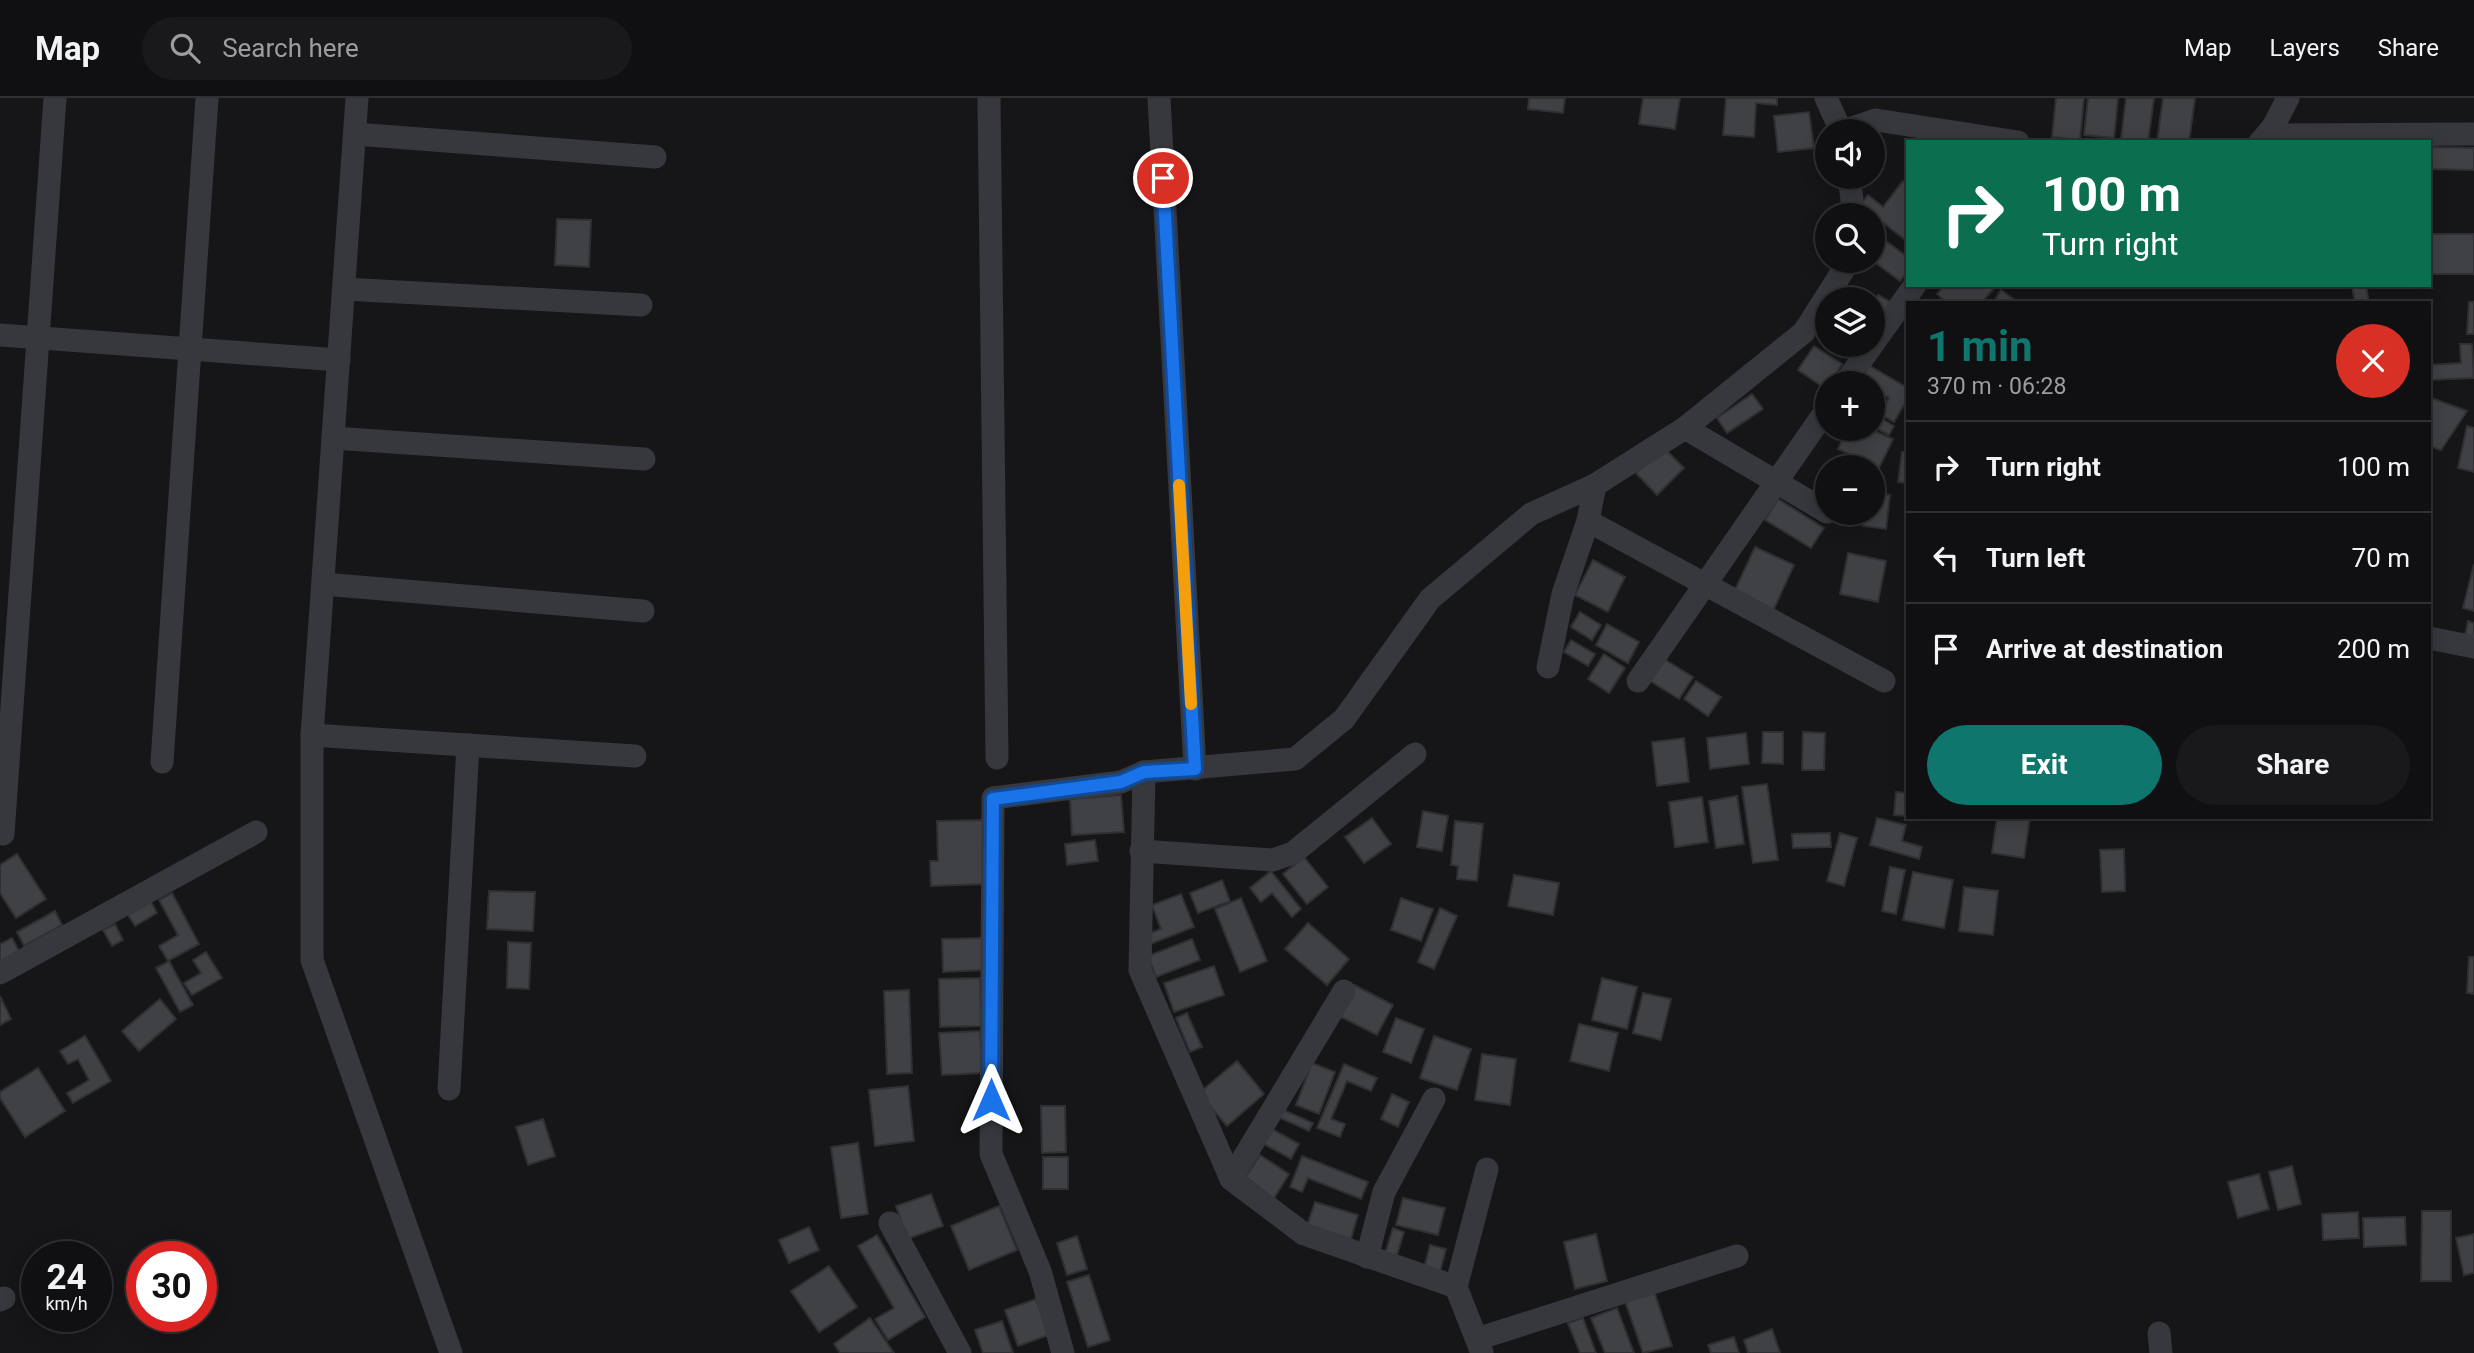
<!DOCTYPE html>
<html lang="en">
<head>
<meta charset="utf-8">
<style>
  :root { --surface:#101012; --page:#19191b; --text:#f1f3f6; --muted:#9c9d9f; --line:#303032; --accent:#0f766e }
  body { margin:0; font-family:Roboto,sans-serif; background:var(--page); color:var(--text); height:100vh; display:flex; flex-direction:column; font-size:26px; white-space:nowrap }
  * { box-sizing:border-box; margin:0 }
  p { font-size:23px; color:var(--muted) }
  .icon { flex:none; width:38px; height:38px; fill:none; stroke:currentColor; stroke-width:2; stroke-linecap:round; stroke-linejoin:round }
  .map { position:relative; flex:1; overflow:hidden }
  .panel { position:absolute; left:1906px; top:203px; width:525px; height:518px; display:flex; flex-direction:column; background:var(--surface); border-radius:0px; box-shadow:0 4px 18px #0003,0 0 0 2px var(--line) }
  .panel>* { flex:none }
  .banner { position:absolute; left:1906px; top:42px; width:525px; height:147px; border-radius:0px; box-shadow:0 4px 18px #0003,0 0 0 2px var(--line); background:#0b6e4f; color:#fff; overflow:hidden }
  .tools { position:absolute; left:1815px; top:21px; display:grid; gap:14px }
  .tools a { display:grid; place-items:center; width:70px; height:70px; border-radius:50%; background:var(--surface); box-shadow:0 4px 18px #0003,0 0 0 2px var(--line); font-size:35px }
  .speed { position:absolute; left:21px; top:1143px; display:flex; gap:14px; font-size:35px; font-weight:700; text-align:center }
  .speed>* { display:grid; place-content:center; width:91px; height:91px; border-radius:50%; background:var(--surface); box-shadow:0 4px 18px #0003,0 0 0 2px var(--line); line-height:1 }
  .speed small { font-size:18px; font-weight:400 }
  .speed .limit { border:10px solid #d22; background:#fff; color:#111 }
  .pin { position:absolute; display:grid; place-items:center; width:60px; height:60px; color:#fff; margin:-30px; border:4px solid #fff; border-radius:50%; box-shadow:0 2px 7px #0007 }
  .me { position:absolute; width:77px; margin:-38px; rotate:0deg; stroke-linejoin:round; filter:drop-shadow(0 0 5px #0008) }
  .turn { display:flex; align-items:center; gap:24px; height:147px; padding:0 21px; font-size:32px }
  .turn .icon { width:91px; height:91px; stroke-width:2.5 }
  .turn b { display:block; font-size:49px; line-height:60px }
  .round { display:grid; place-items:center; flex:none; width:74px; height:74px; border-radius:37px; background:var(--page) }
  .overview { display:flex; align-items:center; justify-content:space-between; height:119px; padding:0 21px }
  h1 { font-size:42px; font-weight:700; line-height:52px; color:var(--accent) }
  .primary-button { display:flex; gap:14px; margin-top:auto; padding:14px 21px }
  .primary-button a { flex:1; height:80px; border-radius:42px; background:var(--accent); color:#fff; font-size:28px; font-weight:700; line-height:80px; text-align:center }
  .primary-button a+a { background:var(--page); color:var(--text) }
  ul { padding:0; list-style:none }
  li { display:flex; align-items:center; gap:21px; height:91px; padding:0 21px; border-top:2px solid var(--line) }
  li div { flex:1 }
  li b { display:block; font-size:26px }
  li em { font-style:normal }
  header { display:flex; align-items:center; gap:42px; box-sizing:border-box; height:98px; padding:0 35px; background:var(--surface); border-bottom:2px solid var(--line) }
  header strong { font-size:33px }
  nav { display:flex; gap:38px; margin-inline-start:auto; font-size:24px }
  .search { width:490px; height:63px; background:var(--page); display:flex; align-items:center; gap:18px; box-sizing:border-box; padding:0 24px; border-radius:38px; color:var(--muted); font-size:26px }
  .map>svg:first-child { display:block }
</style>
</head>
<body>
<header>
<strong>Map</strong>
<div class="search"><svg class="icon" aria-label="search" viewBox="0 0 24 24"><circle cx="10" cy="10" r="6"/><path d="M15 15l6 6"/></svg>Search here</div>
<nav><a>Map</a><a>Layers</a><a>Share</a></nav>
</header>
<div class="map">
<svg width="2474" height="1255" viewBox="0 0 2474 1255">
  <rect width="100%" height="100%" fill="#161618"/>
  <g fill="#404145" stroke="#303034" stroke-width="2">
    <path d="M1529 0H1565L1563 15 1528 11Z"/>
    <path d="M1643 0H1680L1675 31 1639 26Z"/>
    <path d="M1726 0H1777V7L1756 5 1754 39 1723 37Z"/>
    <path d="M2056 0H2084L2080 42 2052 39Z"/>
    <path d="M2088 0H2118L2114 40 2084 37Z"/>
    <path d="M2126 0H2154L2148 44 2121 41Z"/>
    <path d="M2163 0H2195L2189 44H2157Z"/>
    <path d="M1809 14 1814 50 1778 54 1774 18Z"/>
    <path d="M2429 49 2474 50V72L2429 71Z"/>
    <path d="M1903 83 1908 87V144L1860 107 1868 97 1883 109Z"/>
    <path d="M557 121 591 122 589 169 555 167Z"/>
    <rect x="2430" y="136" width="44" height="40"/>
    <path d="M1879 138 1905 157 1908 154V173L1900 183 1872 162V146Z"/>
    <path d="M1945 187H1997L1981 205H1947L1937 196Z"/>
    <path d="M2366 187 2369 205H2355L2352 188Z"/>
    <path d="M2001 192 2019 205H1993Z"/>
    <path d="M1878 197 1891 204 1872 231V207Z"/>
    <path d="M2469 204H2474V236H2467Z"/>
    <path d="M2460 246H2472L2474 280 2429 282V267L2461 265Z"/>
    <path d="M1814 248 1842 266 1826 291 1798 272Z"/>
    <path d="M1863 264 1908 290V300L1894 324 1880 316 1889 300 1872 290V285H1864L1854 279Z"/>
    <path d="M1752 296 1763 311 1727 335 1717 320Z"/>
    <path d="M2429 299 2467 313 2441 352 2429 348Z"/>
    <path d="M1872 315 1894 328 1889 337 1872 328Z"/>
    <path d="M2467 328 2474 330V374L2458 370Z"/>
    <path d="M1847 331H1870L1893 341 1879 370 1838 351Z"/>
    <path d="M1663 349 1684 370 1657 397 1636 375Z"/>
    <path d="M1902 354H1908V385L1898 384Z"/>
    <path d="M1841 359 1850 363 1847 369H1836Z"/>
    <path d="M1872 395 1890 397 1886 431 1863 428 1865 415H1872Z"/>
    <path d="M1778 401 1824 430 1811 450 1765 422Z"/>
    <path d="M1755 449 1794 467 1773 513 1734 494Z"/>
    <path d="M1848 455 1886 463 1878 504 1840 496Z"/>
    <path d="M1593 462 1625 479 1608 514 1575 497Z"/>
    <path d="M2474 466V513L2463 510Z"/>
    <path d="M1580 514 1601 527 1592 542 1571 529Z"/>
    <path d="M2468 523 2474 525V540L2465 538Z"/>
    <path d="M1607 526 1639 544 1628 565 1596 547Z"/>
    <path d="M1571 542 1595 556 1588 568 1564 554Z"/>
    <path d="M1604 556 1625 570 1609 595 1588 581Z"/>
    <path d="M1664 561 1693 579 1679 601 1650 583Z"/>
    <path d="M1696 583 1721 599 1708 618 1684 601Z"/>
    <path d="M1763 634H1783V666L1762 665Z"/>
    <path d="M1803 634 1825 635 1824 672H1802Z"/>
    <path d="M1746 635 1749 666 1710 671 1707 640Z"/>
    <path d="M1684 640 1689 684 1657 688 1652 644Z"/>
    <path d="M1767 686 1778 762 1753 765 1742 689Z"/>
    <path d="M1896 694 1908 695V718L1894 717Z"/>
    <path d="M1121 697 1124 734 1072 737 1070 701Z"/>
    <path d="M1737 698 1744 746 1716 750 1709 703Z"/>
    <path d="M1702 699 1708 744 1675 749 1669 704Z"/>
    <path d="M1423 713 1448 718 1442 753 1417 749Z"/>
    <path d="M1997 719H2030L2024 760 1992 755Z"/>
    <path d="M1372 720 1391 746 1364 765 1345 739Z"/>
    <path d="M1877 720 1906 727 1902 743 1922 749 1919 761 1870 747Z"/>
    <path d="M983 722 985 786 931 788 930 763H938L937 723Z"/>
    <path d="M1455 723 1483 726 1477 783 1457 781 1458 768 1451 767Z"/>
    <path d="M1830 735 1831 749 1793 750 1792 736Z"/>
    <path d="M1840 735 1857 740 1844 788 1827 783Z"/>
    <path d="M1095 742 1098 763 1067 767 1065 746Z"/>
    <path d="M2124 751 2125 793 2102 794 2100 752Z"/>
    <path d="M17 756 46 801 16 820 0 795V767Z"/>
    <path d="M1304 759 1328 789 1307 806 1283 776Z"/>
    <path d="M1890 769 1905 772 1896 816 1882 813Z"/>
    <path d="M1271 773 1301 811 1292 819 1272 795 1261 804 1250 790Z"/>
    <path d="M1913 774 1953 782 1944 830 1903 822Z"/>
    <path d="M1514 777 1559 785 1553 817 1508 808Z"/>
    <path d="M1222 782 1230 803 1198 815 1190 795Z"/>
    <path d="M1964 789 1998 793 1993 837 1959 833Z"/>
    <path d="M489 793 535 794 533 833 487 831Z"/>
    <path d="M172 795 199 846 168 863 159 848 178 837 159 802Z"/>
    <path d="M1181 796 1194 829 1148 847 1145 837 1161 831 1152 807Z"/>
    <path d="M1241 800 1267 863 1240 874 1215 811Z"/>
    <path d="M1401 800 1433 811 1421 843 1391 832Z"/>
    <path d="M151 804 157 815 135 828 128 817Z"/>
    <path d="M1440 810 1457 818 1434 871 1418 864Z"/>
    <path d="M55 813 62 827 24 848 17 834Z"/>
    <path d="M1308 825 1349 861 1327 887 1285 851Z"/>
    <path d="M115 826 123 842 112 848 103 832Z"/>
    <path d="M12 840 20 855 0 866V846Z"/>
    <path d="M982 840 983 872 943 874 942 841Z"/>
    <path d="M1192 841 1200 862 1156 879 1148 858Z"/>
    <path d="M508 844 531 845 529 891 507 890Z"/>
    <path d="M206 854 222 880 192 897 184 885 201 875 193 862Z"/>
    <path d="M2469 859H2474V896L2467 895Z"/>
    <path d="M169 863 193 907 180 914 156 870Z"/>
    <path d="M1214 868 1224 897 1174 914 1164 885Z"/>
    <path d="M980 880 981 928 940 929 939 881Z"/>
    <path d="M1602 880 1637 889 1627 931 1592 922Z"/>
    <path d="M1354 887 1393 907 1377 937 1339 918Z"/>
    <path d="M909 892 912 975 887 976 884 893Z"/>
    <path d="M1643 895 1671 901 1661 942 1633 935Z"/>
    <path d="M0 898 11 921 0 927Z"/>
    <path d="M160 901 176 921 139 953 122 933Z"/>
    <path d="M1187 915 1202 949 1190 954 1176 920Z"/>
    <path d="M1396 920 1424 931 1411 965 1383 954Z"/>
    <path d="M1579 926 1618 935 1609 973 1570 963Z"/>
    <path d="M980 933 982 975 942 977 939 935Z"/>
    <path d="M85 938 111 983 73 1005 67 995 89 982 78 961 68 966 60 953Z"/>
    <path d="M1434 938 1471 951 1457 992 1420 980Z"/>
    <path d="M1482 956 1516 961 1510 1007 1475 1002Z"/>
    <path d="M1237 963 1264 996 1227 1028 1199 995Z"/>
    <path d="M1312 965 1335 974 1319 1016 1296 1007Z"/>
    <path d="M1344 966 1377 980 1371 993 1347 983 1331 1021 1345 1026 1340 1039 1317 1030Z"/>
    <path d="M38 970 65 1013 25 1039 0 1000V994Z"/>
    <path d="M908 988 914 1043 875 1048 869 992Z"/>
    <path d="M1392 996 1409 1004 1398 1029 1381 1021Z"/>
    <path d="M1041 1008H1065L1066 1054 1042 1055Z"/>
    <path d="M1281 1011 1313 1025 1309 1033 1278 1019Z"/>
    <path d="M543 1021 555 1058 528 1067 516 1029Z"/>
    <path d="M1270 1030 1299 1046 1291 1061 1262 1045Z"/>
    <path d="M858 1045 868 1116 841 1120 831 1049Z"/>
    <path d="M1260 1057 1289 1076 1273 1102 1243 1083Z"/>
    <path d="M1302 1058 1368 1084 1361 1101 1308 1080 1302 1094 1290 1089Z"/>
    <rect x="1043" y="1059" width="25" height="32"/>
    <path d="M2292 1068 2301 1106 2278 1112 2269 1074Z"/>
    <path d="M2259 1076 2269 1111 2238 1120 2228 1084Z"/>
    <path d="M931 1096 943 1128 907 1141 896 1108Z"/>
    <path d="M1403 1100 1445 1110 1438 1137 1396 1127Z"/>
    <path d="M1315 1104 1358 1117 1351 1141 1307 1128Z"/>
    <path d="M999 1108 1017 1152 969 1172 951 1128Z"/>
    <path d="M2422 1113H2451V1183H2421Z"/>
    <path d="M2358 1114 2359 1140 2323 1142 2322 1116Z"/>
    <path d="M2405 1119 2406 1147 2364 1149 2363 1120Z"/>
    <path d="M809 1129 819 1152 789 1165 779 1142Z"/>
    <path d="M1393 1130 1404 1134 1396 1160 1385 1156Z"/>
    <path d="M1596 1136 1607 1183 1575 1191 1564 1144Z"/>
    <path d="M2474 1136V1175L2464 1177 2456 1140Z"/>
    <path d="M877 1137 925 1219 888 1242 875 1221 894 1210 858 1148Z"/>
    <path d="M1077 1138 1087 1171 1067 1177 1057 1145Z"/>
    <path d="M1430 1147 1446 1151 1440 1174 1424 1170Z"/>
    <path d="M829 1168 857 1209 819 1234 791 1193Z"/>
    <path d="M1089 1177 1110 1242 1088 1249 1067 1184Z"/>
    <path d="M1654 1193 1672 1248 1643 1255 1625 1203Z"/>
    <path d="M1036 1201 1049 1237 1018 1248 1005 1212Z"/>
    <path d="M1617 1210 1634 1255H1605L1591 1220Z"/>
    <path d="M870 1220 894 1255H840L834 1246Z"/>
    <path d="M1583 1220 1596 1255H1580L1568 1225Z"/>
    <path d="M1002 1223 1013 1255H983L975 1232Z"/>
    <path d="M1772 1231 1780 1255H1748L1744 1242Z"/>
    <path d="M1734 1239 1739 1255H1711L1708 1247Z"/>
  </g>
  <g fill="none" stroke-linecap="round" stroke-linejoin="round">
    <g stroke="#37383d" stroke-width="23">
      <path d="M357 0 312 637V862L451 1255"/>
      <path d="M989 0 997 660"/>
      <path d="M1159 0 1195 671"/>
      <path d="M1826 0 1841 33"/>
      <path d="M2273 29 2285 37 2474 36"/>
      <path d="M1844 33 1876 22 2018 44"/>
      <path d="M355 36 655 59"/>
      <path d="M2260 44 2273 29 2288 0"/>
      <path d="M1849 79 1854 117"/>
      <path d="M344 191 641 207"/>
      <path d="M0 237 339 262"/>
      <path d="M1845 285 1915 187"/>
      <path d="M1685 330 1827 414"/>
      <path d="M333 340 644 361"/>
      <path d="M1588 423 1884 583"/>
      <path d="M323 486 643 513"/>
      <path d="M2429 540 2474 549"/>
      <path d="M1548 569 1563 496 1588 423 1595 387"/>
      <path d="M1638 583 1827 311"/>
      <path d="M312 637 635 658"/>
      <path d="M162 664 207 0"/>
      <path d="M1144 674 1140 872 1231 1081 1304 1136 1456 1189"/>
      <path d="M3 736 55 0"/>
      <path d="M1141 753 1273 762 1293 755 1415 656"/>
      <path d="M0 875 256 734"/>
      <path d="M449 991 468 647"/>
      <path d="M1231 1081 1344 893"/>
      <path d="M890 1125 960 1255"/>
      <path d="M1367 1159 1384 1094 1434 1001"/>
      <path d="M0 1202 4 1200"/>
      <path d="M2159 1235 2161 1255"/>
      <path d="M1477 1241 1737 1158"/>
      <path d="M1063 1255 1040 1173 991 1056 993 700 1121 684 1144 674 1295 661 1344 621 1430 501 1531 416 1595 387 1685 330 1804 234 1849 163"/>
      <path d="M1482 1255 1456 1189 1487 1071"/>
    </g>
  </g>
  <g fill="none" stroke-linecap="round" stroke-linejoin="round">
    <defs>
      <path id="route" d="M991 1002 993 701 1121 684 1144 674 1195 671 1163 80"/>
    </defs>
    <use href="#route" stroke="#114b97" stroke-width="18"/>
    <use href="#route" stroke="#1a73e8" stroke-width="12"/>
    <path stroke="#f59e0b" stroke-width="12" d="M1179 387 1191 606"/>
  </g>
</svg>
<div class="tools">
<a><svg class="icon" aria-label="sound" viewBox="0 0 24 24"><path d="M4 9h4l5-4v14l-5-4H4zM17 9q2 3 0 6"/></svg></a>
<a><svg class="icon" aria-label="search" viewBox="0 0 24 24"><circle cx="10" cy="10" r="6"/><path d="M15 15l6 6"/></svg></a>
<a><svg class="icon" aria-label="layers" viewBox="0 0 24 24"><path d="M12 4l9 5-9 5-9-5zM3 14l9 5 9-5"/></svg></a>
<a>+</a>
<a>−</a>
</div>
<div class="speed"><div>24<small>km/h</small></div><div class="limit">30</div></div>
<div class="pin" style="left:1163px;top:80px;background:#d93025"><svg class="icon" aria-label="arrive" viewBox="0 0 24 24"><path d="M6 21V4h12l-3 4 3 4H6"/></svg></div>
<svg class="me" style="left:991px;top:1002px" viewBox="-20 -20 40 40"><path d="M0-17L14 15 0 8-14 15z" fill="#1a73e8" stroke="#fff" stroke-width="4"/></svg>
<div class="banner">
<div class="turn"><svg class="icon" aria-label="right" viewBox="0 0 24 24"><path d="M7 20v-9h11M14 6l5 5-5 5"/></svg><div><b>100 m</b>Turn right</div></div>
</div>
<section class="panel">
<div class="overview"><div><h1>1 min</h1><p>370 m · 06:28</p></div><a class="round" style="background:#d93025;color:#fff"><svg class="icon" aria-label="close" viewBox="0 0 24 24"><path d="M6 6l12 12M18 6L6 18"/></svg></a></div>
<ul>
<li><svg class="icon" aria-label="right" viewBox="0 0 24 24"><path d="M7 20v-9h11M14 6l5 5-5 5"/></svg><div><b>Turn right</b></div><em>100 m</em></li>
<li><svg class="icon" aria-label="left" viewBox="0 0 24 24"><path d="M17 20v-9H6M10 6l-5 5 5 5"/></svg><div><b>Turn left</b></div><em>70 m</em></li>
<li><svg class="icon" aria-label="arrive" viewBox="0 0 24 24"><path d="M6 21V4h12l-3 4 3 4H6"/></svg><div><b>Arrive at destination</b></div><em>200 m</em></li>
</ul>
<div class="primary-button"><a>Exit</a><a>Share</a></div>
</section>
</div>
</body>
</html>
